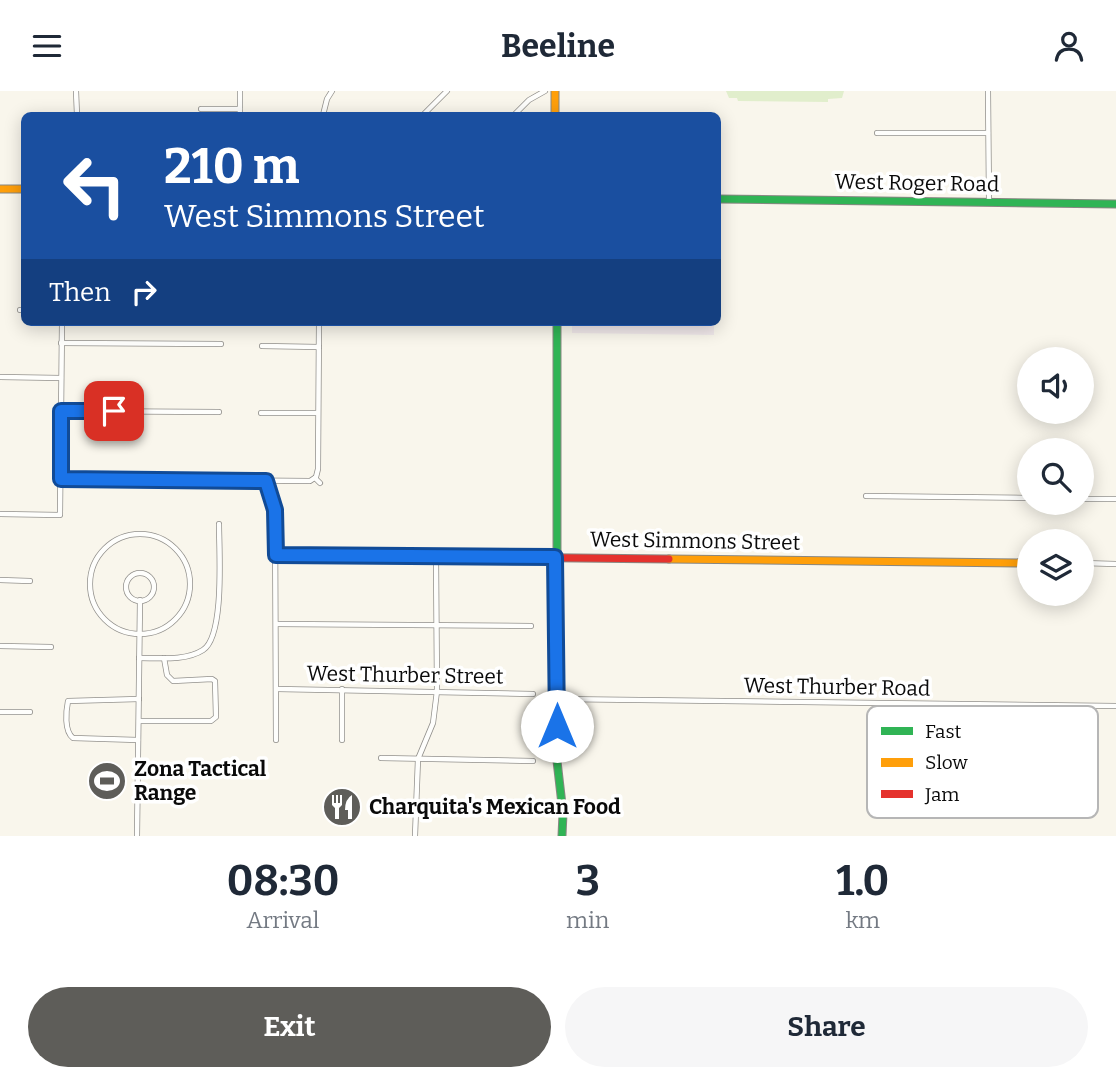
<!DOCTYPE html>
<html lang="en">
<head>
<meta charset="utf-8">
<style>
  :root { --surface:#fff; --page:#f6f6f7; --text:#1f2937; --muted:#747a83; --accent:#5e5d59 }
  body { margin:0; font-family:Bitter,serif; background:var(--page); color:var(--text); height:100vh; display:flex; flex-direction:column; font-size:26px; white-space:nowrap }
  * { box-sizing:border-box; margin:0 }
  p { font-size:23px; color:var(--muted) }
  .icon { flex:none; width:38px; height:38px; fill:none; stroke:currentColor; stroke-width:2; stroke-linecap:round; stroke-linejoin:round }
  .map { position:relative; height:745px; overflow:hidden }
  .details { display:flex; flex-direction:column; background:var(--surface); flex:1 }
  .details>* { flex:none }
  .guide { position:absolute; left:21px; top:21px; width:700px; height:214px; border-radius:10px; box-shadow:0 4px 18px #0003; background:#1a4fa0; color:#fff; overflow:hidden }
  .tools { position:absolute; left:1017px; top:256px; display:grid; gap:14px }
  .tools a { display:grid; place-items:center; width:77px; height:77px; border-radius:50%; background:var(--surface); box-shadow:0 4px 18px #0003; font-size:35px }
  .pin { position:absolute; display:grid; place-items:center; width:60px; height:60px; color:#fff; margin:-30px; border-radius:14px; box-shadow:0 4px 10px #0006 }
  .me { position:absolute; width:77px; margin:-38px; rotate:0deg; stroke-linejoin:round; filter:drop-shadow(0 0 5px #0008) }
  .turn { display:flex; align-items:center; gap:24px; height:147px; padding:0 28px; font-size:32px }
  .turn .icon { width:91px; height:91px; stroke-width:2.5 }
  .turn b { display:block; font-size:49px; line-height:60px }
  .then { display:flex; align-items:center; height:66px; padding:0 28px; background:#0003; gap:14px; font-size:26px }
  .eta { display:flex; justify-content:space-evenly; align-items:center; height:119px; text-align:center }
  .eta b { font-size:42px; font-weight:700; line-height:49px }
  .button { display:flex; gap:14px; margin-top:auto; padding:14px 28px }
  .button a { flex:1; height:80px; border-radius:42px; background:var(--accent); color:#fff; font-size:28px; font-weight:700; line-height:80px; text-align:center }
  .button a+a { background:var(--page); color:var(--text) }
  header { display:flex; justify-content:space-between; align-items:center; height:91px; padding:0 28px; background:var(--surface); font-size:32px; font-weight:700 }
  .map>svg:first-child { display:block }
</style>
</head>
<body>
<header><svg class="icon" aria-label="menu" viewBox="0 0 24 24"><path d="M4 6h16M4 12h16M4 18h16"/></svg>Beeline<svg class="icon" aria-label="person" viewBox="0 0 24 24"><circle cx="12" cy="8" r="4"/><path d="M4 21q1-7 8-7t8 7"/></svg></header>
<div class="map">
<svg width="1116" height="745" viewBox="0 0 1116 745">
  <rect width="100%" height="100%" fill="#f9f6ec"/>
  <path fill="#f0e8ea" d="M572 231H714V244L572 242Z"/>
  <path fill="#e1eecc" d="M726 0H844L842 7 828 8V11L738 10 737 7H729Z"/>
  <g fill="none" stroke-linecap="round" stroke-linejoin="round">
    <defs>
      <g id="street">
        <path d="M76 0 77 24"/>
        <path d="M240 0V24"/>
        <path d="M988 0 989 110"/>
        <path d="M201 18H240"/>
        <path d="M323 24 327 8 332 0"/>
        <path d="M423 24 447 0"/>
        <path d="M514 24 529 9 545 0"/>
        <path d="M877 42H988"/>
        <path d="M20 219H24"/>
        <path d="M61 252 221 253"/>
        <path d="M262 255 319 256"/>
        <path d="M0 286 61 287"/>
        <path d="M61 320 219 321"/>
        <path d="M261 322H317"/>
        <path d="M315 387 320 392"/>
        <path d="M61 388 310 390 316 386 318 378 319 231"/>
        <path d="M266 390 275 419 276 649"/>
        <path d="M866 405 1029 407"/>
        <path d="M1082 408H1116"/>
        <path d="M0 423 60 424 62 231"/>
        <circle cx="140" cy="493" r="50"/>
        <path d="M1082 472 1116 473"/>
        <circle cx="140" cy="496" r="14"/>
        <path d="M0 489 30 490"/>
        <path d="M277 533 531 535"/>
        <path d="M0 555 51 556"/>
        <path d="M139 567C159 567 186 570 203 559 225 545 219 459 219 433"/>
        <path d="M277 598 533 603"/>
        <path d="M342 598V649"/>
        <path d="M557 608 1116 615"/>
        <path d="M0 621H30"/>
        <path d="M139 630H211L216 626 215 590 212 588 173 590 167 584 164 567"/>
        <path d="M138 649 73 647C64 640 66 620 68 610L139 608"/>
        <path d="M381 667 533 670"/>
        <path d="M137 745 140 509"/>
        <path d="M415 745 418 668 433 632 437 600 436 466"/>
      </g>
      <g id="fast">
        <path d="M718 108 1116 113"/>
        <path d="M557 231V670L563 722 562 745"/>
      </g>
      <g id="slow">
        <path d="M555 0V24"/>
        <path d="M0 98H24"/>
        <path d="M669 468 1029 472"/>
      </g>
      <path id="jam" d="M276 464 669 468"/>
    </defs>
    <use href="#street" stroke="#92908c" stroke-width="6"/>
    <use href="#fast" stroke="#888782" stroke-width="9"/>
    <use href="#slow" stroke="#888782" stroke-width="9"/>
    <use href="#jam" stroke="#888782" stroke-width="9"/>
    <use href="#street" stroke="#fefefc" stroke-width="4.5"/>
    <use href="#fast" stroke="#30b455" stroke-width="7"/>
    <use href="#slow" stroke="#ff9f0a" stroke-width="7"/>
    <use href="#jam" stroke="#e5322d" stroke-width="7"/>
  </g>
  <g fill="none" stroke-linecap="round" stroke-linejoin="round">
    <defs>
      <path id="route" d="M114 320H61V388L266 390 275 419 276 464 555 466 557 635"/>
    </defs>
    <use href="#route" stroke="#114b97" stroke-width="18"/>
    <use href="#route" stroke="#1a73e8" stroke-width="12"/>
  </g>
  <defs>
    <symbol id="stadium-disc" viewBox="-11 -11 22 22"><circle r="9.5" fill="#5e5d59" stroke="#fff"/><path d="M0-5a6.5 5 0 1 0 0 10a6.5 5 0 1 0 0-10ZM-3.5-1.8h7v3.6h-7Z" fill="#fff"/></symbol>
    <symbol id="restaurant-disc" viewBox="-11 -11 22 22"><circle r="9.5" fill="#5e5d59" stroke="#fff"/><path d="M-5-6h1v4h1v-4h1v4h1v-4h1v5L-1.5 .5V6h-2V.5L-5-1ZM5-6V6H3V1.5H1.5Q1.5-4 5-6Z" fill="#fff"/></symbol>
  </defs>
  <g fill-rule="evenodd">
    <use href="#stadium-disc" x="85" y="668" width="44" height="44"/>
    <use href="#restaurant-disc" x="320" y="694" width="44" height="44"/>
  </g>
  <g text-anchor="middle" stroke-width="7" stroke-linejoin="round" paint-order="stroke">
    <g font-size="21" fill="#0a0a0a" stroke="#fff">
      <text transform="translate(917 92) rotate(1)" y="7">West Roger Road</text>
      <text transform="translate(695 450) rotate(1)" y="7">West Simmons Street</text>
      <text transform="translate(405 584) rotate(1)" y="7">West Thurber Street</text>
      <text transform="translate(837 596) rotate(1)" y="7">West Thurber Road</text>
    </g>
    <g font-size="21" font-weight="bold" fill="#0a0a0a" stroke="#fff" text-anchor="start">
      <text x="134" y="685">Zona Tactical<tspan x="134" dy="24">Range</tspan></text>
      <text x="369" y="723">Charquita's Mexican Food</text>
    </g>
  </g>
  <rect x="867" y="615" width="231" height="112" rx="10" fill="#fff" stroke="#b6b6b6" stroke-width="2"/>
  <rect x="881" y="636" width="32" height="8" fill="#30b455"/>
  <rect x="881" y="667" width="32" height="9" fill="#ff9f0a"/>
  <rect x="881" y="699" width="32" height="8" fill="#e5322d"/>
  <g font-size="19" fill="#0a0a0a">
    <text x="925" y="647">Fast</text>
    <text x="925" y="678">Slow</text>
    <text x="925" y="710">Jam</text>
  </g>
</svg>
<div class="tools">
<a><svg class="icon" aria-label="sound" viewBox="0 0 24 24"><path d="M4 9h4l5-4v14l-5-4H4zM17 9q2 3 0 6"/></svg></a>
<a><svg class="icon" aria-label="search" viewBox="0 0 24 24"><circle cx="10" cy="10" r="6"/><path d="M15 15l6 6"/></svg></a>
<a><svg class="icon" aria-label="layers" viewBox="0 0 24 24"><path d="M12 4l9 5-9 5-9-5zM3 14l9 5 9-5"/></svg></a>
</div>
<div class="pin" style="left:114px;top:320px;background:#d93025"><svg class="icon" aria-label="arrive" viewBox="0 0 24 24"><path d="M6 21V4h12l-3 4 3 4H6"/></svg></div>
<svg class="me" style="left:557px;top:635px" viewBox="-20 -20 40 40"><circle r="19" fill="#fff"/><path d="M0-13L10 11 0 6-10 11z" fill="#1a73e8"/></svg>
<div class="guide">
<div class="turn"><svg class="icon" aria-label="left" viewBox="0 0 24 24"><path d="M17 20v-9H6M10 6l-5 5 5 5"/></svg><div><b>210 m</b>West Simmons Street</div></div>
<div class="then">Then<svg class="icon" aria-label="right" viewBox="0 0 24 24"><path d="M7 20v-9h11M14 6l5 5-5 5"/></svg></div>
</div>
</div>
<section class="details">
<div class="eta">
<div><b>08:30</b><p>Arrival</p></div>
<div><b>3</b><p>min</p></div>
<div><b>1.0</b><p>km</p></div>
</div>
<div class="button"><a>Exit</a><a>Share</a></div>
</section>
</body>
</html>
